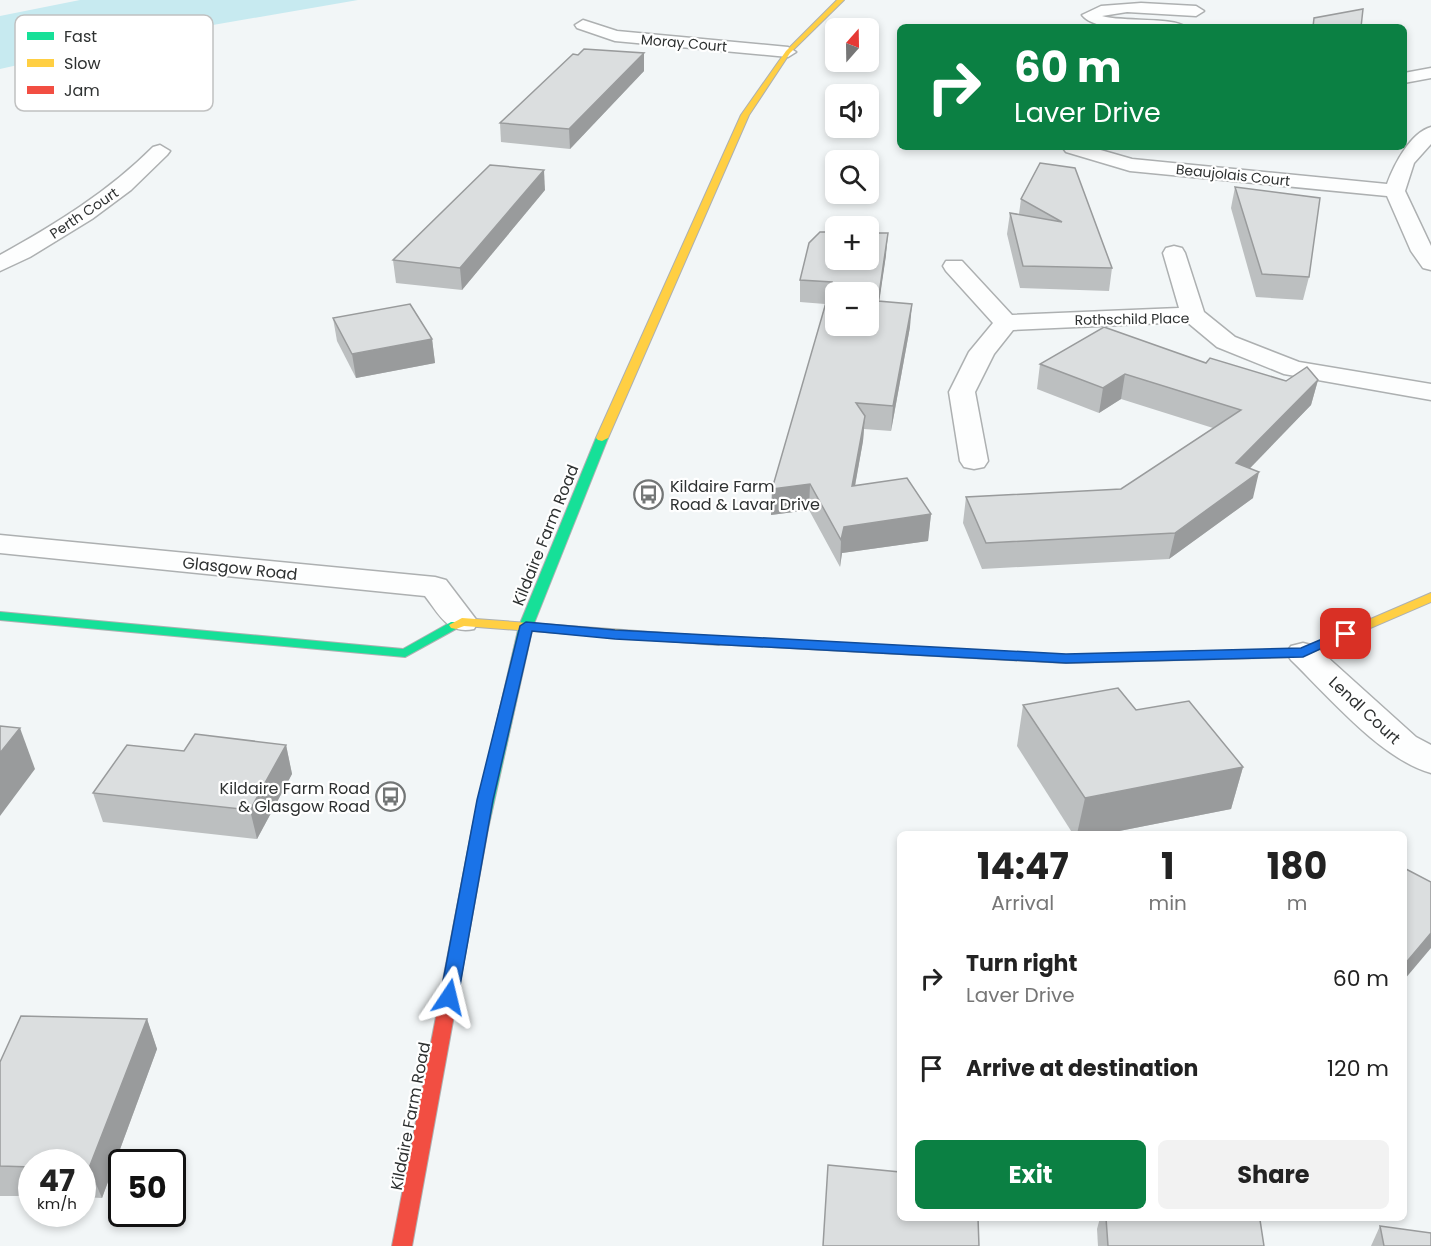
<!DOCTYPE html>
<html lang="en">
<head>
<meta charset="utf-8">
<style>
  :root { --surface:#fff; --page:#f2f2f2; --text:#222; --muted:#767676; --accent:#0b8043 }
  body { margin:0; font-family:Poppins,sans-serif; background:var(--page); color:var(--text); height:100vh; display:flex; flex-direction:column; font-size:22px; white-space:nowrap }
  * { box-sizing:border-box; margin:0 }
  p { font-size:20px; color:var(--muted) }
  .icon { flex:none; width:33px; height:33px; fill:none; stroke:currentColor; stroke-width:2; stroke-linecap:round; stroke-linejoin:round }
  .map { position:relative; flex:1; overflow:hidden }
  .side { position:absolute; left:897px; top:831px; width:510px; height:390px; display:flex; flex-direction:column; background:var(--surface); border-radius:9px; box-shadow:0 3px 9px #0003 }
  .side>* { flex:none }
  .top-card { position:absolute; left:897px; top:24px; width:510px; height:126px; border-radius:9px; box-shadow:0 3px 9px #0003; background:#0b8043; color:#fff; overflow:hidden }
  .needle { width:39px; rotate:20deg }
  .controls { position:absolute; left:825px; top:18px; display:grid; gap:12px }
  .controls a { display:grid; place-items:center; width:54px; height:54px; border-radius:9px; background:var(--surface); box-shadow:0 3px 9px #0003; font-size:30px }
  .speed { position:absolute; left:18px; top:1149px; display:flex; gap:12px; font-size:30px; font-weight:700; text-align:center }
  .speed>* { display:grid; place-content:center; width:78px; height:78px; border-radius:50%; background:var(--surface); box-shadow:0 3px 9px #0003; line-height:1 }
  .speed small { font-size:15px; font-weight:400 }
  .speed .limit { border:3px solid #111; border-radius:9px; background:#fff; color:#111 }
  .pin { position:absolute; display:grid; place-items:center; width:51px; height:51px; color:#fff; margin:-26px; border-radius:12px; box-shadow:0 3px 9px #0006 }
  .me { position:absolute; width:66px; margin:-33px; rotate:10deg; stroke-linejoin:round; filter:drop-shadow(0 0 4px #0008) }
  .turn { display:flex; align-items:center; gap:21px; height:126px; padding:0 18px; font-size:27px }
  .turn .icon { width:78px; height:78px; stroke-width:2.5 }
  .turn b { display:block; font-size:42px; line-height:51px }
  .eta { display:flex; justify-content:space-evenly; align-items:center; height:102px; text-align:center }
  .eta b { font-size:36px; font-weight:700; line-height:42px }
  .button { display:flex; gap:12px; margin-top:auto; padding:12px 18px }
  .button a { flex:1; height:69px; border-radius:9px; background:var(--accent); color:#fff; font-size:24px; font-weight:700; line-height:69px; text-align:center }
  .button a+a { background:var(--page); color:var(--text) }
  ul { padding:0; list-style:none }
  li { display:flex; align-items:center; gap:18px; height:90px; padding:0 18px }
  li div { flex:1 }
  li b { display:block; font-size:22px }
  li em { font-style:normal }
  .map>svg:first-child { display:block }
</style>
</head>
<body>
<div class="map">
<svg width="1431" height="1246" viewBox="0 0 1431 1246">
  <rect width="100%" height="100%" fill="#f2f6f7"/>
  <path fill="#c7eaf0" d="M80 0H358L138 38 0 69V16Z"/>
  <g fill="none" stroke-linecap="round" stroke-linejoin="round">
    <defs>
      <g id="street">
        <path d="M1141 3 1196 6 1204 11 1196 16 1127 12 1102 16C1121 22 1176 17 1185 27 1160 27 1098 35 1082 15L1101 6Z"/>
        <path d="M583 20 617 31 788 47 796 52 788 57 615 41 577 28 575 25Z"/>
        <path d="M1431 68V78L1404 83V73Z"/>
        <path d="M1431 127V144L1414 163 1405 191 1431 246V270L1423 268 1411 251 1387 196 1130 171 1066 152 1063 148 1090 147 1132 159 1387 184C1394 165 1410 133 1431 127Z"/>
        <path d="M160 145 170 151 167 155 131 190 92 219 30 257 0 271V255C56 224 108 192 153 147Z"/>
        <path d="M1174 246 1182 248 1185 253 1204 312 1235 337 1299 362 1431 384V400L1284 374 1217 347 1187 322 1013 330 994 354 975 392 988 461 984 467 974 469 964 467 960 461 949 392 969 352 993 323 946 271 943 266 946 261H962L1012 315 1179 308 1163 253 1166 248Z"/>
        <path d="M0 535 435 577 446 580 478 622 474 629C448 635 439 614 425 596L0 553Z"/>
        <path d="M1303 643 1315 646 1416 737 1431 745V773C1381 759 1329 697 1291 660L1286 653 1291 646Z"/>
      </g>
      <g id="fast">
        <path d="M602 435 608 438 533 626 488 829 486 833H474L472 829 519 626 596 438Z"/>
        <path d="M0 612 403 649 451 622H461L463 625 405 657 0 620Z"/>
        <path d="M719 637 1066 655 1141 653 1148 657 1141 661 1066 663 714 644 712 641Z"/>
      </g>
      <g id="slow">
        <path d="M837 0H844L790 53 749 115 608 438 602 441 598 440 596 438 741 115 786 51Z"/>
        <path d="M1431 593V602L1303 657 1141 661 1134 657 1141 653 1301 649Z"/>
        <path d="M462 618 719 637 726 641 719 645 464 626 456 629 451 628 449 625Z"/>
      </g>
      <path id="jam" d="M480 823 486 825 488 829 412 1246H392L472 829 474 825Z"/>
    </defs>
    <use href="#street" stroke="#adb0b1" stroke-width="3"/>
    <use href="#fast" stroke="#adb0b1" stroke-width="2"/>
    <use href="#slow" stroke="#adb0b1" stroke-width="2"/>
    <use href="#jam" stroke="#adb0b1" stroke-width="2"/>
    <use href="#street" fill="#fdfefe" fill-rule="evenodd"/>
    <use href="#fast" fill="#16e098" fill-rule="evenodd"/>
    <use href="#slow" fill="#ffcf43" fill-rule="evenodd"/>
    <use href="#jam" fill="#f24e42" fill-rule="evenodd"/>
  </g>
  <g fill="#bcbfc0">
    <path d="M644 53V71L570 149 501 142 500 123 578 55Z"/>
    <path d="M1040 163 1112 268 1109 291 1020 288 1007 234 1010 213 1019 214 1021 199Z"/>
    <path d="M1235 187 1309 277 1303 300 1256 297 1231 208Z"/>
    <path d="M545 190 462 290 396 283 393 260Z"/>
    <path d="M886 255 879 301 910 327 891 431 864 429 863 441 855 486 931 514 928 541 842 553 840 567 809 510 771 515 825 304 800 302V280Z"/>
    <path d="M333 318 432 339 435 363 356 378 337 341Z"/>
    <path d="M1206 363 1286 381 1318 380 1311 405 1249 468 1253 498 1169 559 982 569 963 523 966 497 1121 489 1213 428 1121 399 1099 413 1037 389 1040 364Z"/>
    <path d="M1023 705 1136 710 1243 767 1231 809 1104 834H1073L1017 746Z"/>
    <path d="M286 745 292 774 257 839 103 822 93 793 184 751Z"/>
    <path d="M147 1019 157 1049 102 1198 82 1197V1162H32V1196H0V1062Z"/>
    <path d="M1100 1218H1245L1264 1246H1098L1097 1229Z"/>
    <path d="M1380 1226 1431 1246H1371Z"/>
  </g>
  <g fill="#999b9c">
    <path d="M644 53V71L570 149 569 129Z"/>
    <path d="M544 170 545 190 462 290 460 268Z"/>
    <path d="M888 233 886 255 876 324 878 301Z"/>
    <path d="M912 304 910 327 891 431 893 406Z"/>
    <path d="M432 339 435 363 356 378 352 354Z"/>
    <path d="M1125 374 1121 399 1099 413 1103 388Z"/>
    <path d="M1318 380 1311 405 1230 489 1236 463Z"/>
    <path d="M865 416 863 441 850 513 852 486Z"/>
    <path d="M1259 472 1253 498 1169 559 1175 533Z"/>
    <path d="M810 484 809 510 771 515 772 489Z"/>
    <path d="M931 514 928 541 842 553 840 567 841 540 844 527Z"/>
    <path d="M20 728 35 769 0 816V753Z"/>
    <path d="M286 745 292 774 257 839 250 810Z"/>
    <path d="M1243 767 1231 809 1104 834H1077L1085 798Z"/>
    <path d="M1431 933V948L1404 980V965Z"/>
    <path d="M147 1019 157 1049 102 1198 89 1168Z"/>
  </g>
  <g fill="#dbdedf" stroke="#999b9c" stroke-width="1.5" fill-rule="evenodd">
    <path d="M1363 9 1361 27H1313L1314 18Z"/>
    <path d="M584 49 644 53 569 129 500 123 573 54 578 55Z"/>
    <path d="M1040 163 1075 168 1112 268 1023 266 1010 213 1062 222 1021 199Z"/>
    <path d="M490 165 544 170 460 268 393 260Z"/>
    <path d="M1235 187 1320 198 1309 277 1262 274Z"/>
    <path d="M820 232H836V260H868V233H888L878 301 912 304 893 406 856 403 865 416 852 486 907 478 931 514 844 527 841 540 810 484 772 489 832 282 800 280 809 243ZM836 292H868V326H836Z"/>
    <path d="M410 304 432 339 352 354 333 318Z"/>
    <path d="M1104 327 1206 363 1210 358 1286 381 1307 367 1318 380 1236 463 1259 472 1175 533 986 543 966 497 1121 489 1241 410 1125 374 1103 388 1040 364Z"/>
    <path d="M1118 688 1136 710 1189 701 1243 767 1085 798 1023 705Z"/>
    <path d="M0 726 20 728 0 753Z"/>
    <path d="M195 734 286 745 250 810 93 793 127 745 184 751Z"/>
    <path d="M1404 868 1431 882V933L1404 965Z"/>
    <path d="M21 1016 147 1019 89 1168H82V1162H32V1167L0 1166V1062Z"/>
    <path d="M828 1165 900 1172V1218H978L979 1246H823Z"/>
    <path d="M1106 1218H1245L1260 1220 1264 1246H1108Z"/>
    <path d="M1380 1226 1431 1233V1246H1384Z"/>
  </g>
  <path fill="#1a73e8" stroke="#114b97" stroke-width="1.5" d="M526 622 615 630 1066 654 1301 648 1341 631H1351L1353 634 1303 657 1066 663 615 639 532 631 493 800 458 997 455 1002 449 1004 443 1002 440 997 477 800 520 626Z"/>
  <defs>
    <symbol id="bus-ring" viewBox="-11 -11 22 22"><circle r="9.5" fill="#fff" stroke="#737676" stroke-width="1.5"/><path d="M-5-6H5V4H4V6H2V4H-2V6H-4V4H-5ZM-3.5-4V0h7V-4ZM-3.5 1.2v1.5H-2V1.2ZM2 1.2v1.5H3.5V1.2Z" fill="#737676"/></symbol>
  </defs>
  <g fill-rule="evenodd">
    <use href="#bus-ring" x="632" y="478" width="33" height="33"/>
    <use href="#bus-ring" x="374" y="780" width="33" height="33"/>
  </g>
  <g text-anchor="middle" stroke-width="4.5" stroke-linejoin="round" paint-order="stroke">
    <g font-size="14" fill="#2e3131" stroke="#fff">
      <text transform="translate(684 43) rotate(5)" y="5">Moray Court</text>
      <text transform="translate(1233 175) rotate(6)" y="5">Beaujolais Court</text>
      <text transform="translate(84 213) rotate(-34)" y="5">Perth Court</text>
      <text transform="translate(1132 319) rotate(-1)" y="5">Rothschild Place</text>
    </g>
    <g font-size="16" fill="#2e3131" stroke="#fff" text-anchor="start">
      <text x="670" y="492">Kildaire Farm<tspan x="670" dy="18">Road &amp; Lavar Drive</tspan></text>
      <text x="370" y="794" text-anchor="end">Kildaire Farm Road<tspan x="370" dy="18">&amp; Glasgow Road</tspan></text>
    </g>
    <g font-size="16" fill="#2e3131" stroke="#fff">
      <text transform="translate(545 535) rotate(-68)" y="6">Kildaire Farm Road</text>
      <text transform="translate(240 568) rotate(6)" y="6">Glasgow Road</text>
      <text transform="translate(1365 710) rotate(43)" y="6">Lendl Court</text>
      <text transform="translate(410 1116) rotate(-79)" y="6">Kildaire Farm Road</text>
    </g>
  </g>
  <rect x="15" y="15" width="198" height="96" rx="9" fill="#fff" stroke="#c0c1c1" stroke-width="1.5"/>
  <rect x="27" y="32" width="27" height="8" fill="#16e098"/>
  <rect x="27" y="59" width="27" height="8" fill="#ffcf43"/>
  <rect x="27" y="86" width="27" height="8" fill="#f24e42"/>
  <g font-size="16" fill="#2e3131">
    <text x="64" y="42">Fast</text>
    <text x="64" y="69">Slow</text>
    <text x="64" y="96">Jam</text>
  </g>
</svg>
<div class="controls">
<a><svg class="needle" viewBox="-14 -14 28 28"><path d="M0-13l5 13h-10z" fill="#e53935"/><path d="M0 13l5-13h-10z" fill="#767676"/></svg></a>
<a><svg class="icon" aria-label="sound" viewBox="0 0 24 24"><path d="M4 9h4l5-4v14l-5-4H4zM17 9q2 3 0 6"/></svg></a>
<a><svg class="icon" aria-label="search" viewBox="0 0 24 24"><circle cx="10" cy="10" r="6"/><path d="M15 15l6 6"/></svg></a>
<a>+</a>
<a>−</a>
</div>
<div class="speed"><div>47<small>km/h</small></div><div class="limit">50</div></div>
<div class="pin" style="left:1346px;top:634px;background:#d93025"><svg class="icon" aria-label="arrive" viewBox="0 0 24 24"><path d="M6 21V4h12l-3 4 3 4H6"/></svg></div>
<svg class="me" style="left:449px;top:997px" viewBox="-20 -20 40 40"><path d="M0-17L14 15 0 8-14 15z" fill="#1a73e8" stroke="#fff" stroke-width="4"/></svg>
<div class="top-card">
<div class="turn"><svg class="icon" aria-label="right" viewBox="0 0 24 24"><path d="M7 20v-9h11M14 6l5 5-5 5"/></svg><div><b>60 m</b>Laver Drive</div></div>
</div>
<section class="side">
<div class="eta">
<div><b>14:47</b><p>Arrival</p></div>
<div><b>1</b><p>min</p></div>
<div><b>180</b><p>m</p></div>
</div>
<ul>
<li><svg class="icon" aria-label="right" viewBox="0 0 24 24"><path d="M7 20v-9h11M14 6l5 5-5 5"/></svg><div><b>Turn right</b><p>Laver Drive</p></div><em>60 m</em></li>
<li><svg class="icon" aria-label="arrive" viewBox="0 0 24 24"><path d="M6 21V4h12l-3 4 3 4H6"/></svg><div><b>Arrive at destination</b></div><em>120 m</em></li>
</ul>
<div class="button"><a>Exit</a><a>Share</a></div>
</section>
</div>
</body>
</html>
